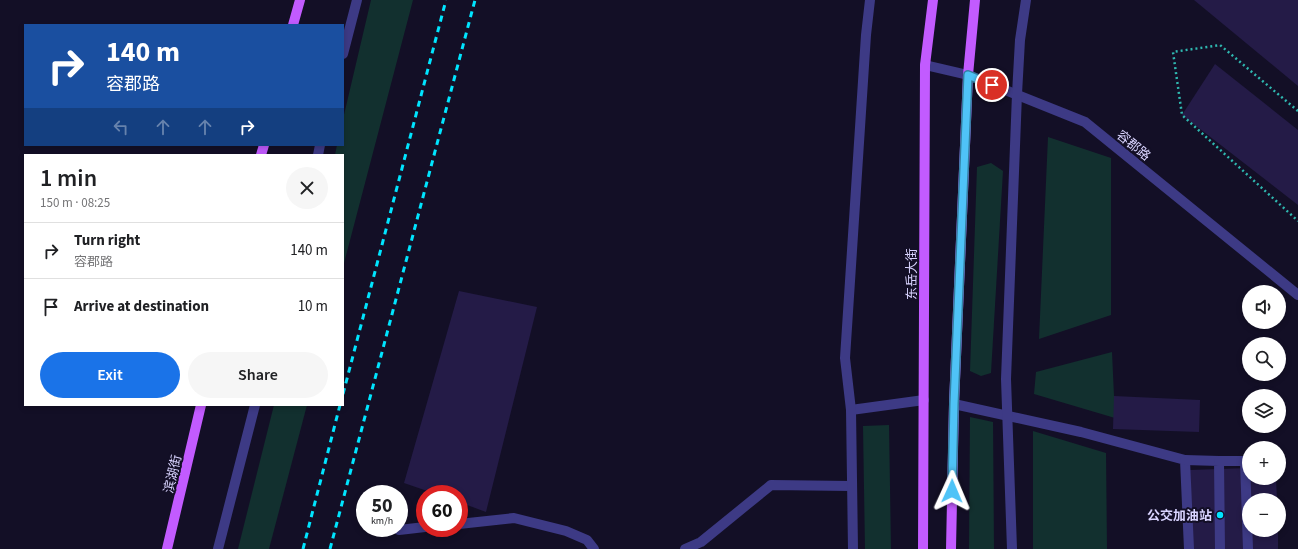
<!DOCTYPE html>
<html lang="en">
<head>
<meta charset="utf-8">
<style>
  :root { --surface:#fff; --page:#f6f6f6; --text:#202124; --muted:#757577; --line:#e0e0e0; --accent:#1a73e8 }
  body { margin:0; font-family:"Source Sans 3","Noto Sans SC",sans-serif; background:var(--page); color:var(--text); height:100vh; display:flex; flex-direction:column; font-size:15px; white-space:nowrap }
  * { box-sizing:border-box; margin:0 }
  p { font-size:13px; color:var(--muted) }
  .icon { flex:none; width:22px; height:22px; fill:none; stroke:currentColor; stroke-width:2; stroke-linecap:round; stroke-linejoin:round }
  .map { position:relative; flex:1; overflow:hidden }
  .panel { position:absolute; left:24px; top:154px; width:320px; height:252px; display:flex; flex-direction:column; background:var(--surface); border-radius:0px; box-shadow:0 2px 6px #0003 }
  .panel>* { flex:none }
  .top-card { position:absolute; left:24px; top:24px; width:320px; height:122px; border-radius:0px; box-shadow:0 2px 6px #0003; background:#1a4fa0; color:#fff; overflow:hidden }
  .tools { position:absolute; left:1242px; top:285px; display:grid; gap:8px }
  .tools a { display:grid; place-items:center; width:44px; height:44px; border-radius:50%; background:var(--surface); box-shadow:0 2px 6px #0003; font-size:20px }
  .speed { position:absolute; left:356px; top:485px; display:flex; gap:8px; font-size:20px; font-weight:700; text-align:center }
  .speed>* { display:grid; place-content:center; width:52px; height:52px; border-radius:50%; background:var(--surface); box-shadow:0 2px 6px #0003; line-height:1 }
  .speed small { font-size:10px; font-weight:400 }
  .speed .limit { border:6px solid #d22; background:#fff; color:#111 }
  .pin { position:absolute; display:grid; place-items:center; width:34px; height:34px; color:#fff; margin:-17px; border:2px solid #fff; border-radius:50%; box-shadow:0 1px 4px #0007 }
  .me { position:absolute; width:44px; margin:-22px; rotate:1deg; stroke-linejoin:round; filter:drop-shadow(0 0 3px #0008) }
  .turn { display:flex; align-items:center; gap:14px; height:84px; padding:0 16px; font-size:18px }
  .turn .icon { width:52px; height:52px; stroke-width:2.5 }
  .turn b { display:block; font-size:28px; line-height:34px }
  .lanes { display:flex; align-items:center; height:38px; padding:0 16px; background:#0003; justify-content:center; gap:20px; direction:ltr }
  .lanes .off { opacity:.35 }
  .round { display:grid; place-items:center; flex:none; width:42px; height:42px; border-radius:21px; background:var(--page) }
  .summary { display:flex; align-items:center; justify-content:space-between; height:68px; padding:0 16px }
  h1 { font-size:24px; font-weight:600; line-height:30px }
  .action { display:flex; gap:8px; margin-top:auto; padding:8px 16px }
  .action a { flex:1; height:46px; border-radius:24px; background:var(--accent); color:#fff; font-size:16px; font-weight:600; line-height:46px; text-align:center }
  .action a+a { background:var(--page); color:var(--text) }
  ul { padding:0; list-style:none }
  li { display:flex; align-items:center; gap:12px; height:56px; padding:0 16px; border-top:1px solid var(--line) }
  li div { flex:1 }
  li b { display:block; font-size:15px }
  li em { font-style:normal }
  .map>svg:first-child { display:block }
</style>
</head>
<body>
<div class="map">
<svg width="1298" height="549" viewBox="0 0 1298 549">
  <rect width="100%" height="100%" fill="#130f26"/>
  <g fill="#12302f">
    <path d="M371 0H413L343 267V155H335L337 145H343V119Z"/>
    <path d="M1048 137 1111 158V315L1039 339Z"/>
    <path d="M991 163 1003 171 991 373 981 376 970 371 977 167Z"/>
    <path d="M1112 352 1115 418 1034 394 1036 372Z"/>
    <path d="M274 405H307L269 549H238Z"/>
    <path d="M970 417 993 422 994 549H969Z"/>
    <path d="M889 425 891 549H865L863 426Z"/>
    <path d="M1033 431 1106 453 1107 549H1033Z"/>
  </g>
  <g fill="#241b47">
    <path d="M1194 0H1298V86Z"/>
    <path d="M1215 64 1298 130V205L1182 115Z"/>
    <path d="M459 291 537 307 486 512 459 502V494H436L404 483Z"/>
    <path d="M1114 396 1200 400 1199 432 1113 429Z"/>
    <path d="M1249 468V478H1276L1277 500H1249V530H1278V549H1193L1190 470Z"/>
  </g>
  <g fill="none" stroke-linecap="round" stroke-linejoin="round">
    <path stroke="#2fb8b0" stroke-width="2.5" stroke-dasharray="2 3" stroke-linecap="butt" d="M1298 111 1220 45 1173 52 1182 115 1298 221"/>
    <g stroke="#3d3a85" stroke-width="10">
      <path d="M343 54 357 0"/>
      <path d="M925 65 968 75 1085 122 1298 295"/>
      <path d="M318 155 320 145"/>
      <path d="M954 404 1081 432 1185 460 1189 549"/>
      <path d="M851 410 924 400"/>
      <path d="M1185 460 1219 461 1220 549"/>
      <path d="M1219 461H1245L1248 549"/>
      <path d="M459 524 514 518 566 531 587 540 594 549"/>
      <path d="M399 530 425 527"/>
      <path d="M218 549 255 405"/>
      <path d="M685 549 701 542 771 485 851 486"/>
      <path d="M853 549 851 410 845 358 866 35 870 0"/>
      <path d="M1012 549 1006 379 1017 94 1020 40 1026 0"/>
    </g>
    <g stroke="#c25bff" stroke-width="10">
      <path d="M293 25 300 0"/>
      <path d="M261 155 264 145"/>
      <path d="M167 549 201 405"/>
      <path d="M923 549 925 65 933 0"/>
      <path d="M951 549 954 404 968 75 975 0"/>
    </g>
    <g stroke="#00e5ff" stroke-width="3" stroke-dasharray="6 5" stroke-linecap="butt">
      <path d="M343 394 446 0"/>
      <path d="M303 549 340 405"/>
      <path d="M330 549 475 0"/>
    </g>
  </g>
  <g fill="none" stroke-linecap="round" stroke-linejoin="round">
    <defs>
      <path id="route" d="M952 491 954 404 968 75 992 85"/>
    </defs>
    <use href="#route" stroke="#337fa1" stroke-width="10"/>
    <use href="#route" stroke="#4fc3f7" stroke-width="7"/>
  </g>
  <circle fill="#00e5ff" stroke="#130f26" stroke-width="1.5" cx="1220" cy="515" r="4"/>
  <g text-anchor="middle" stroke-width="4" stroke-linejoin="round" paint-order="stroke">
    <g font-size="13" fill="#d9d4ff" stroke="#130f26">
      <text transform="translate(1134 145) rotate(39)" y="5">容郡路</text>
      <text transform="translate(911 274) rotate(-90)" y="5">东岳大街</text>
      <text transform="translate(172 474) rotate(-77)" y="5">滨湖街</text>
    </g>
    <g font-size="13" font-weight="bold" fill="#d9d4ff" stroke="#130f26" text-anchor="end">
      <text x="1212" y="520">公交加油站</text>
    </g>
  </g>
</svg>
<div class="tools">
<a><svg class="icon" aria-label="sound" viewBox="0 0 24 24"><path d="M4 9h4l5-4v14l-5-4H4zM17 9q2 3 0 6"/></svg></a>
<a><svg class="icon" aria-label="search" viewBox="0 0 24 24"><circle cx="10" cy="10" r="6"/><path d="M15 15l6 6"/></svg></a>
<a><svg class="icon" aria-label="layers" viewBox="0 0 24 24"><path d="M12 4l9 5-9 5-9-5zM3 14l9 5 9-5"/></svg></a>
<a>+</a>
<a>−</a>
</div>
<div class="speed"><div>50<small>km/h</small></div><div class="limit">60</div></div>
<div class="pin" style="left:992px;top:85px;background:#d93025"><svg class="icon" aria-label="arrive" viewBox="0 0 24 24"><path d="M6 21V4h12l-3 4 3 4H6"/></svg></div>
<svg class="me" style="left:952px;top:491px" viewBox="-20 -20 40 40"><path d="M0-17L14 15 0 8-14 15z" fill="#4fc3f7" stroke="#fff" stroke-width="4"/></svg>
<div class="top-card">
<div class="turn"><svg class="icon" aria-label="right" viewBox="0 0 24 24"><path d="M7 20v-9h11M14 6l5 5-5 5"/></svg><div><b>140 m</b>容郡路</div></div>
<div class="lanes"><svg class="icon off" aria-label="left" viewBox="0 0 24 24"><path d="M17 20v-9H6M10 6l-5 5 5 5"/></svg><svg class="icon off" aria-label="ahead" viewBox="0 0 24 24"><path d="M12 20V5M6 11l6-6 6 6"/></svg><svg class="icon off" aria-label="ahead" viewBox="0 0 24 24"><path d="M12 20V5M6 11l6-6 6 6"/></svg><svg class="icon" aria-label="right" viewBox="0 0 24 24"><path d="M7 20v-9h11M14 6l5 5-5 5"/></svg></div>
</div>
<section class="panel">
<div class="summary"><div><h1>1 min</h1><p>150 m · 08:25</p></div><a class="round"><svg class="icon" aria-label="close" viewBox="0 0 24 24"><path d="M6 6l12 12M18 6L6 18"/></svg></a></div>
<ul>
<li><svg class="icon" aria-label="right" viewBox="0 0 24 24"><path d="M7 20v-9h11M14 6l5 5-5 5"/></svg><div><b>Turn right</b><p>容郡路</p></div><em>140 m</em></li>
<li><svg class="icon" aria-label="arrive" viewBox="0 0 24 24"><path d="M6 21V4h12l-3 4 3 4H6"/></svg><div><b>Arrive at destination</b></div><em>10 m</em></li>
</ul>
<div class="action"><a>Exit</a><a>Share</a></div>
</section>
</div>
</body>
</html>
